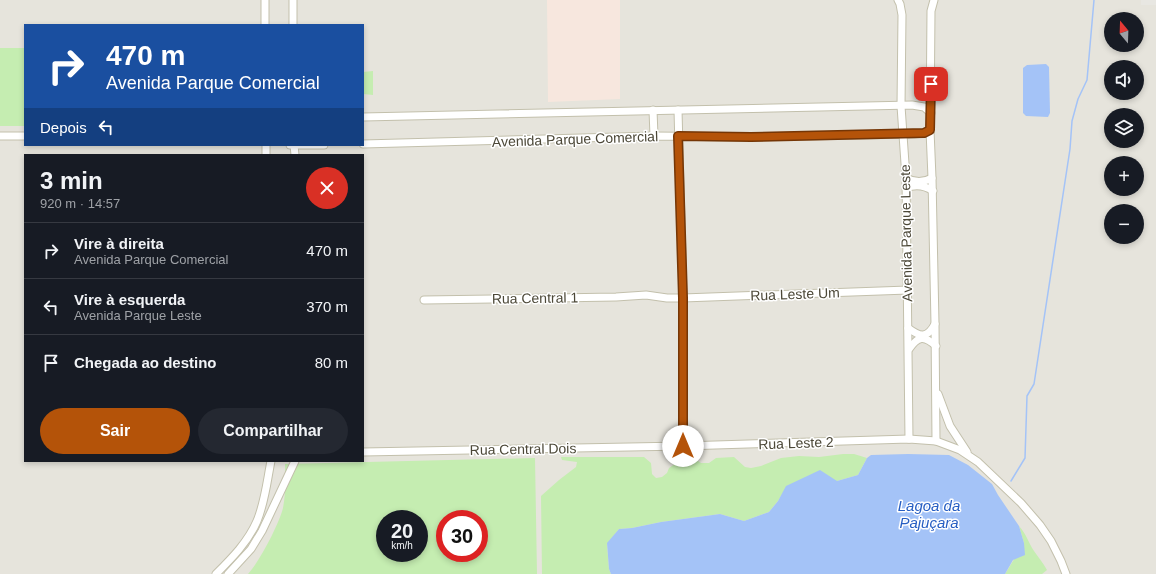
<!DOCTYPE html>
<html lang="pt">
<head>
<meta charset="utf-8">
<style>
  :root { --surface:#171b24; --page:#242831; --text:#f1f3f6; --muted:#9ea1a6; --line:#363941; --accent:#b45309 }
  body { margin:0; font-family:Arial,sans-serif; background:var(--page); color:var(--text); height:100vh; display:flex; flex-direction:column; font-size:15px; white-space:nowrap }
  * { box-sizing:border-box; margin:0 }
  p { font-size:13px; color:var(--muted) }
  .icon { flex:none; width:22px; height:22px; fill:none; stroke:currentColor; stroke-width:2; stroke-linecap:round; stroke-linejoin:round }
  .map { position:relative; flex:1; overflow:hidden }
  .side { position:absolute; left:24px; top:154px; width:340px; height:308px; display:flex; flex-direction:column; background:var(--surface); border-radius:0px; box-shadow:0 2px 6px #0003 }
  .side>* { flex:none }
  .hud { position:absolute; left:24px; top:24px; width:340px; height:122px; border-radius:0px; box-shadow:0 2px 6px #0003; background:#1a4fa0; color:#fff; overflow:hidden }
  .needle { width:26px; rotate:341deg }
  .fabs { position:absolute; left:1104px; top:12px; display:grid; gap:8px }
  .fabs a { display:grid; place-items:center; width:40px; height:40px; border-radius:50%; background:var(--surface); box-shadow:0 2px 6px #0003; font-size:20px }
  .speed { position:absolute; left:376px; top:510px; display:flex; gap:8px; font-size:20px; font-weight:700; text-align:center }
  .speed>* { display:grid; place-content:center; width:52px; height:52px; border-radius:50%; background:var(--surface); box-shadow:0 2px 6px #0003; line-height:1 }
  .speed small { font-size:10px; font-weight:400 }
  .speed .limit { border:6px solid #d22; background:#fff; color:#111 }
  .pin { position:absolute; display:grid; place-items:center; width:34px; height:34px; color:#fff; margin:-17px; border-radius:8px; box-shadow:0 2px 6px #0006 }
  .me { position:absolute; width:44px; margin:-22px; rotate:0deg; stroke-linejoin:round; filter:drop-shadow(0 0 3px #0008) }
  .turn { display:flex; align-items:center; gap:14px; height:84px; padding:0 16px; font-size:18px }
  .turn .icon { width:52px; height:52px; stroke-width:2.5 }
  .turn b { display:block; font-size:28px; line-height:34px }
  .then { display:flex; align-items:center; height:38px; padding:0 16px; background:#0003; gap:8px; font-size:15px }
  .round { display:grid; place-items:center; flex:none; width:42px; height:42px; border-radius:21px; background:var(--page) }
  .overview { display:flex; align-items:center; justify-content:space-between; height:68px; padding:0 16px }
  h1 { font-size:24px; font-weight:800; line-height:30px }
  .button { display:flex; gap:8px; margin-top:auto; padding:8px 16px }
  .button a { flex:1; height:46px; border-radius:24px; background:var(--accent); color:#fff; font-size:16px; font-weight:800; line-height:46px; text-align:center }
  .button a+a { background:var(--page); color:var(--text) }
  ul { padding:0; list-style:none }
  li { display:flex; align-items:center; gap:12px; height:56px; padding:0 16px; border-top:1px solid var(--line) }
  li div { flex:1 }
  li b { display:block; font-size:15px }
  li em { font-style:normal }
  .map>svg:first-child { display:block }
</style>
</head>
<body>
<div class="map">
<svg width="1156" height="574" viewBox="0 0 1156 574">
  <rect width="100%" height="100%" fill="#f6f5eb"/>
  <path fill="#e6e4dc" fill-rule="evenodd" d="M0 0H1156V574H0ZM1111 19H1137V45H1111ZM25 25H363V145H25ZM1111 67H1137V93H1111ZM1111 115H1137V141H1111ZM25 155H363V461H25ZM1111 163H1137V189H1111ZM1111 211H1137V237H1111ZM385 519H419V553H385ZM445 519H479V553H445Z"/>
  <path fill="#f7e7de" d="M547 0H620V99L548 102Z"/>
  <g fill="#c5edb1" fill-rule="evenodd">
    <rect x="0" y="48" width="25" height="78"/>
    <path d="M373 71V95L363 94V72Z"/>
    <path d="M843 454H854L867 458 858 475 837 481 787 486 778 501 769 512 744 521 720 514 661 522 632 528 619 529 607 544 609 569 611 574H542L541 496 559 480 576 467 577 462 562 460 561 457H644L651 463 652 474 656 478 662 477 667 473 669 468 682 459H695L701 463H709L716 458 734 457 745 467 751 468 761 466 781 458 799 456 819 457Z"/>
    <path d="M535 458 537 574H248C260 561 279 524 283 508 286 493 285 478 285 464ZM385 519H419V553H385ZM445 519H479V553H445Z"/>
    <path d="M1019 526C1027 535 1028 542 1034 551 1039 558 1043 563 1047 570L1042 574H1005L1024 543Z"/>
  </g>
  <rect fill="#e8e7e2" x="1141" y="0" width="15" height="5"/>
  <g fill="#a4c3f7">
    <path d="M1046 64 1049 67 1050 113 1048 117 1026 116 1023 113V68L1027 65Z"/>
    <path d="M908 454 949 455 968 465 992 484 998 495 1019 526 1024 543 1025 555 1013 560 1005 574H611L609 569 607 543 619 529 632 528 661 522 720 514 744 521 769 512 778 501 786 486 820 470 837 481 858 475 867 458 871 455Z"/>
  </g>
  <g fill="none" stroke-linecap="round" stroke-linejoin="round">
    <path stroke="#a4c3f7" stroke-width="1.5" d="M1011 481 1025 458 1027 396 1034 384 1070 149 1072 121 1078 99 1087 80 1094 0"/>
    <defs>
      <g id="minor">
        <path d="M265 0V25"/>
        <path d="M898 0 900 4 902 15 901 106 906 178 909 439"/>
        <path d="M934 0 931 11 930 130 932 178 935 324 936 441"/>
        <path d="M293 25V0"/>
        <path d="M653 110 654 136"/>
        <path d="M678 110 683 298V446"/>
        <path d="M363 117 912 105 924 107 931 113"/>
        <path d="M0 136H25"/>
        <path d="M363 144 654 136 751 137 914 134 924 133 930 130"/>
        <path d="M266 145V155"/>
        <path d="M290 145H324"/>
        <path d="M294 145 295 155"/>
        <path d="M906 178C915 183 923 183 932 178"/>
        <path d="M906 188C916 184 924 185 933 191"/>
        <path d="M424 300 616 297 646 295 667 298H683L908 290"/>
        <path d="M908 328C920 337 927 339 935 324"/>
        <path d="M909 349C918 336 924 335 936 346"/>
        <path d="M938 394 950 426 967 452"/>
        <path d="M363 452 683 446 909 439 936 441 960 450 978 462 1021 503 1040 525 1051 541 1061 561 1066 574"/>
        <path d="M216 574C232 558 248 542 257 521 265 502 267 481 271 461"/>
        <path d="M228 574 251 549 262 531 295 461"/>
      </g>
    </defs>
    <use href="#minor" stroke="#c3c0ac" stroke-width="9"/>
    <use href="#minor" stroke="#fff" stroke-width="7"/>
  </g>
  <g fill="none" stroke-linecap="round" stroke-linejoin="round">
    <defs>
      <path id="route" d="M683 446V298L678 136 751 137 924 133 930 130 931 84"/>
    </defs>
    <use href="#route" stroke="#753606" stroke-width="10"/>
    <use href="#route" stroke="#b45309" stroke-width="7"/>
  </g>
  <g text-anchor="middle" stroke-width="3" stroke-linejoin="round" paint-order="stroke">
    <g font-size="14" fill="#4c4838" stroke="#fff">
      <text transform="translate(575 139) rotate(-2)" y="5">Avenida Parque Comercial</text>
      <text transform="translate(906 233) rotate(-91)" y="5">Avenida Parque Leste</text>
      <text transform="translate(795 294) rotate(-2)" y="5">Rua Leste Um</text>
      <text transform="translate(535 298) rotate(-1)" y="5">Rua Central 1</text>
      <text transform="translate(796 443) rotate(-2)" y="5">Rua Leste 2</text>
      <text transform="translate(523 449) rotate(-1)" y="5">Rua Central Dois</text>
    </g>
    <g font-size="15" font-style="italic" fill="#265ec3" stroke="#fff">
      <text x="929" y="511">Lagoa da<tspan x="929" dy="17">Pajuçara</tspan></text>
    </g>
  </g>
</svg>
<div class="fabs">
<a><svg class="needle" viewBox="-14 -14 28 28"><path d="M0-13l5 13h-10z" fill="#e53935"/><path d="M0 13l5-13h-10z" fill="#9ea1a6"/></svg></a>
<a><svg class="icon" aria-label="sound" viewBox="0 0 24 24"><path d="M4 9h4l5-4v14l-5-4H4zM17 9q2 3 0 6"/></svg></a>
<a><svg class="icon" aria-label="layers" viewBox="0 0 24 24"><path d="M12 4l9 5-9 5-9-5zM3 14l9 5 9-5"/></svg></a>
<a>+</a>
<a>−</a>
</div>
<div class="speed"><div>20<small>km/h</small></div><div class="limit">30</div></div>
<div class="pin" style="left:931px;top:84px;background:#d93025"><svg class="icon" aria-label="arrive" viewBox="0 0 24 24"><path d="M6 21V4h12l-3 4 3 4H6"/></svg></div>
<svg class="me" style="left:683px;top:446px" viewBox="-20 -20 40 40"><circle r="19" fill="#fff"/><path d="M0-13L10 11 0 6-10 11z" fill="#b45309"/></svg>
<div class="hud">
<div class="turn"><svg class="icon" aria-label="right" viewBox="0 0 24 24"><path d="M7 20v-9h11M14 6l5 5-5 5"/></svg><div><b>470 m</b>Avenida Parque Comercial</div></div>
<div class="then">Depois<svg class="icon" aria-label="left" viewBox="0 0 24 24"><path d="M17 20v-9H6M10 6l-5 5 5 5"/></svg></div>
</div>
<section class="side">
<div class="overview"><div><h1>3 min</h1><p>920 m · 14:57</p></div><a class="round" style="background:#d93025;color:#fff"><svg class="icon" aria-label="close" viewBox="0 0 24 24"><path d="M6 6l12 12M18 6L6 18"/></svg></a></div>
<ul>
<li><svg class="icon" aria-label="right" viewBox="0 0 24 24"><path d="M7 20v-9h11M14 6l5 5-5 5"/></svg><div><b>Vire à direita</b><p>Avenida Parque Comercial</p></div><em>470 m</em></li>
<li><svg class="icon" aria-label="left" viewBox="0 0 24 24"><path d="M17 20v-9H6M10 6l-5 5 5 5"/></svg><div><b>Vire à esquerda</b><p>Avenida Parque Leste</p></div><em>370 m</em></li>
<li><svg class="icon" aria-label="arrive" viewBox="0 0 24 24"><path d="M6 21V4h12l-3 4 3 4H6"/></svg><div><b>Chegada ao destino</b></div><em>80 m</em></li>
</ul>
<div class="button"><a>Sair</a><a>Compartilhar</a></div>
</section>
</div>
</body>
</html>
